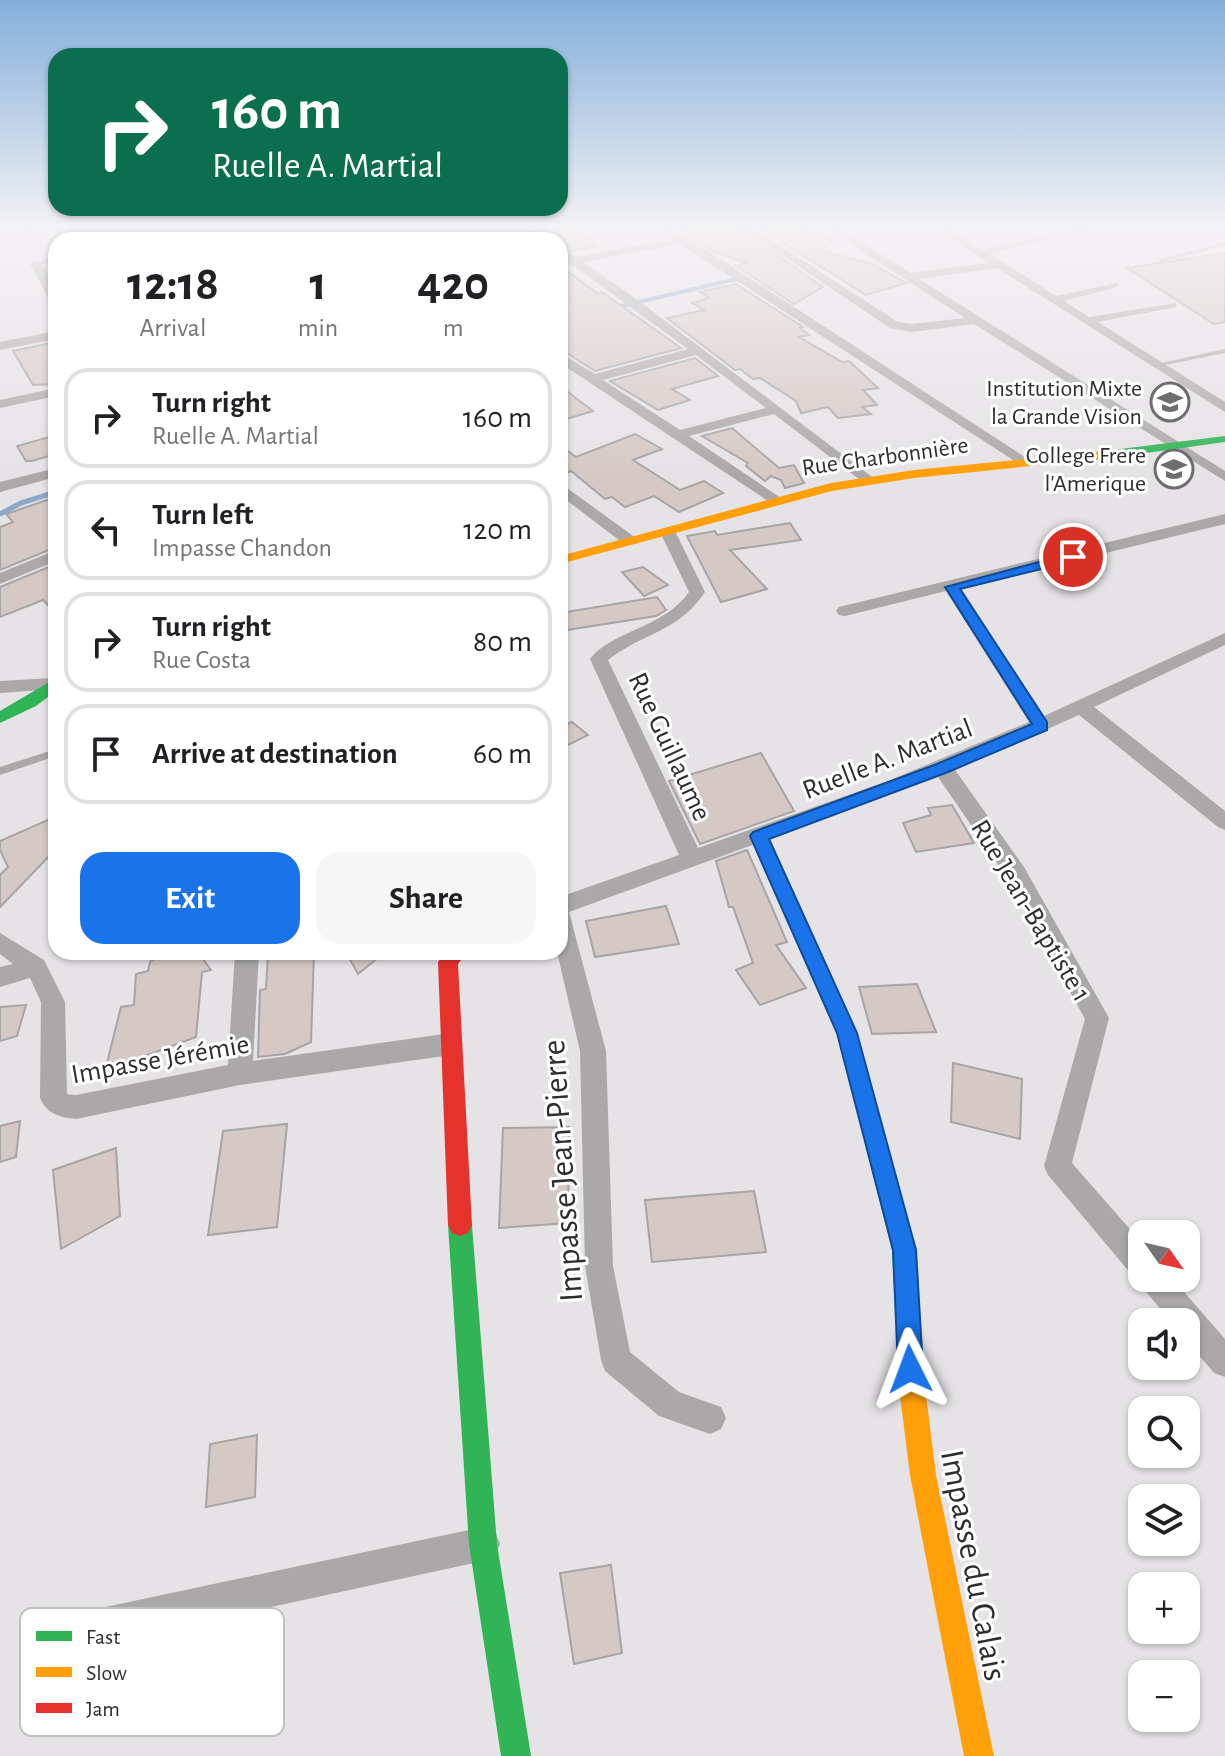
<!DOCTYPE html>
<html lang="en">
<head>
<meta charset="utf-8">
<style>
  :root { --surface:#fff; --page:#f6f6f6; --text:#202124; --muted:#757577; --line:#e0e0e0; --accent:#1a73e8 }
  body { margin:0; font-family:"Alegreya Sans",sans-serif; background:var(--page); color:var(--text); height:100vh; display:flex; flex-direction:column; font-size:30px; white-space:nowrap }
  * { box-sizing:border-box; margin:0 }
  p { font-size:26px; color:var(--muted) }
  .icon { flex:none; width:44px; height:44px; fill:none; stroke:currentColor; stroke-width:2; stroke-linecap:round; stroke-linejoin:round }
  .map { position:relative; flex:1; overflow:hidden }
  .details { position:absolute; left:48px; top:232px; width:520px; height:728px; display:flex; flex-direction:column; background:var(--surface); border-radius:24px; box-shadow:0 2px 6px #0004 }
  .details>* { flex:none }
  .banner { position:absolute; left:48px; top:48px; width:520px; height:168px; border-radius:24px; box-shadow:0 2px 6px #0004; background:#0b6e4f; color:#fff; overflow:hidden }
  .needle { width:52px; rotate:124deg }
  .controls { position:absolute; left:1128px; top:1220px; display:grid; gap:16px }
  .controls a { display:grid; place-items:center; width:72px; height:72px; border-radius:16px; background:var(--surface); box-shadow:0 2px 6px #0004; font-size:40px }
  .pin { position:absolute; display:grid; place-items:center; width:68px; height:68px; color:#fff; margin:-34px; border:4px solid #fff; border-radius:50%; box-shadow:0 2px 8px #0007 }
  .me { position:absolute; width:88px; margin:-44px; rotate:357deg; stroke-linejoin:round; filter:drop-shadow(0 0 6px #0008) }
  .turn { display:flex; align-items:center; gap:28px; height:168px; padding:0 32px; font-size:36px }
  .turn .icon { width:104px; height:104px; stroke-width:2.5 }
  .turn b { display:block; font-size:56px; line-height:68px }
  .eta { display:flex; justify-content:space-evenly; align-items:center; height:136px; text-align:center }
  .eta b { font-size:48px; font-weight:700; line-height:56px }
  .action { display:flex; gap:16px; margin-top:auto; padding:16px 32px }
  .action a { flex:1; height:92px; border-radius:24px; background:var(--accent); color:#fff; font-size:32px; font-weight:700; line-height:92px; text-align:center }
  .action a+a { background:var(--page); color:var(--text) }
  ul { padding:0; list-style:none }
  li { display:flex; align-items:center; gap:24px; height:100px; margin:0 16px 12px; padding:0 16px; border:4px solid var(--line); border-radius:24px }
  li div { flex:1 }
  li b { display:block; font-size:30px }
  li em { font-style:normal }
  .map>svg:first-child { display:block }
</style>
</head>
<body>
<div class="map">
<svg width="1225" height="1756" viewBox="0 0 1225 1756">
  <rect width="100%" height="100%" fill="#e6e3e7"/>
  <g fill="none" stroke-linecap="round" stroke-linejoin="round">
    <path stroke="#8ca7c8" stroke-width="4" d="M613 308 741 278"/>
    <path stroke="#8ca7c8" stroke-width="5" d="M0 514 21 503 56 492"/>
  </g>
  <g fill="#d6c9c5" stroke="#a6a4a5" stroke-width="2">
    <path d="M560 228H572L599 246 572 251 560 245Z"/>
    <path d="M677 228H738L823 287 794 304 736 266 747 263 715 252Z"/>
    <path d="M759 228H797L833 238 830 240 835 241 820 250 872 264 906 283 866 295Z"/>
    <path d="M1225 253V322L1214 324 1127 268Z"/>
    <path d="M560 266 597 293 602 292 681 348 595 371 576 359 560 348Z"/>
    <path d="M736 284 803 327 800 328 809 335 799 337 842 362 849 361 878 388 863 390 877 405 862 407 871 414 838 418 828 407 801 413 796 401 760 378 753 379 740 369 735 370 667 318 704 310 692 303 709 298 700 292Z"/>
    <path d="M51 343 56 351V384L33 385 13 351Z"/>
    <path d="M695 358 718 376 672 389 690 400 658 410 610 381Z"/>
    <path d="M560 386 593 411 560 421Z"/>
    <path d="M732 428 779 468 794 465 804 483 785 488 781 480 771 476 765 481 746 466 748 463 702 436Z"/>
    <path d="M635 434 662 449 633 460 680 490 704 481 723 493 679 512 654 496 625 507 612 497 605 499 571 471 560 475V445L576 457Z"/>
    <path d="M56 435V454L32 461H26L17 446Z"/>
    <path d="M56 497V547L0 570V527L13 522 6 514Z"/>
    <path d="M790 523 801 540 730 550 767 589 721 602 687 536 715 531 717 535Z"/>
    <path d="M56 564V613L43 600 0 617V587Z"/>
    <path d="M643 567 668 585 644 596 622 572Z"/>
    <path d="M657 597 666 610 656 616 560 631V613Z"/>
    <path d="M572 722 588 735 560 749V727Z"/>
    <path d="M761 753 794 811 700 844 669 781Z"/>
    <path d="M952 805 974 843 916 852 903 823 931 815 928 808Z"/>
    <path d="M50 819 56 831V849L0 907V875L8 867 0 850V841Z"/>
    <path d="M747 850 787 942 776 945 806 988 760 1005 736 970 753 963 733 907H729L716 861Z"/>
    <path d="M666 906 679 944 595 957 586 921Z"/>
    <path d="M164 952H198L211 970 202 972 196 1037 105 1071 121 1007 134 1005 136 974 148 971 150 962Z"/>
    <path d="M268 952H314L311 1042 285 1054 258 1057 260 990 266 989Z"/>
    <path d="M346 952H385L358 974Z"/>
    <path d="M917 984 936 1032 872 1034 859 987Z"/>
    <path d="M26 1005 17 1036 0 1041V1007Z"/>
    <path d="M953 1063 1022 1079 1020 1139 951 1122Z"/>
    <path d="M20 1121 16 1157 0 1162V1126Z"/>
    <path d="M287 1124 277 1227 208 1235 223 1131Z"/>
    <path d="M569 1127 568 1223 499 1228 503 1128Z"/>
    <path d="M116 1148 120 1216 61 1249 53 1170Z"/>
    <path d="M754 1191 766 1252 652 1262 645 1200Z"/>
    <path d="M257 1435 255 1497 206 1507 210 1444Z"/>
    <path d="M611 1565 622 1653 574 1664 560 1573Z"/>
  </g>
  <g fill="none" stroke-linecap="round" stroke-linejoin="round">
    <g fill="#aaa8a8" fill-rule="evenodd">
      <path d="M297 228H303V229L300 231Z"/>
      <path d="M1225 242V246L1160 262 1157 260Z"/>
      <path d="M56 257V261L36 266 33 264Z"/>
      <path d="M1225 349V353L1155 367 1152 365Z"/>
      <path d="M56 749V756L0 775V767Z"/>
      <path d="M56 764V811L48 805 51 767Z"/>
    </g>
    <g fill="#aaa8a8" fill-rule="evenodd">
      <path d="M26 228H47L0 240V234Z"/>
      <path d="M205 228H218L234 240H222Z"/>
      <path d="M412 228H422L428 240H418Z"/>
      <path d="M515 228H528L546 240H533Z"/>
      <path d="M658 228H671L688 238 1031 461 1024 465 1019 464 680 244 583 262 639 301 876 480 869 484 864 483 774 414 689 436 781 498 778 501H768L560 363V353L595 374 688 349 560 256V248L576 257 673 239ZM696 355 766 408 680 430 603 380Z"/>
      <path d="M741 228H753L898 322 912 324 965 318 826 228H839L911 273 988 263 936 228H949L983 250 1077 228H1097L990 254 1056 296 1117 283V287L1064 301 1089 317 1176 303V307L1098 322 1225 402V412L997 268 919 279 1225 471V481L974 324 912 332 890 328Z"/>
      <path d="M36 261C49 269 56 289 56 305L50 301 30 264Z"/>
      <path d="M56 331V339L0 350V342Z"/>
      <path d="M56 388V396L0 408V400Z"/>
      <path d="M56 468V477L0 492V482Z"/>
      <path d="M560 483 636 538V544H624L560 495Z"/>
      <path d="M1225 514V524L961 588 1044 716 1225 633V645L1094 707 1225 811V830L1218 827 1079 715 955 770 1024 867 1109 1018 1072 1163 1142 1243V1278H1172L1225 1339V1377L1214 1373 1186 1340V1322H1171L1143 1288 1138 1278 1132 1275 1048 1175 1044 1166 1085 1019 1008 879 938 777 569 912 606 1051 613 1266 630 1352 679 1392 721 1407 726 1418 721 1429 710 1434 659 1416 605 1371 601 1360 585 1266 580 1051 557 952H560V897L679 855 590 659C611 631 664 628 689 592L660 532 668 527 674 529 705 592C679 632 642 633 608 660L698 848 888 781 1029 722 946 591 845 616 839 615 836 611 839 607Z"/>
      <path d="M56 550V561L0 584V573Z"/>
      <path d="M52 678 56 679V689L0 693V681Z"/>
      <path d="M0 933 44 960 65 1002 67 1094 76 1095 228 1065 235 952H259L253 1061 451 1033 460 1036 463 1044 460 1052 451 1055 240 1085 76 1119C59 1117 47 1114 40 1098L41 1002 30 978 0 987V967L13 964 0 954Z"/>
      <path d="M483 1527 495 1532 500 1544 495 1556 483 1561 77 1649 64 1644 59 1631 64 1618 77 1613Z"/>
    </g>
    <g fill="#30b455" fill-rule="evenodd">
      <path d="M1225 436V442L1096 460 1090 456 1096 452Z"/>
      <path d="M56 678V691L36 706 0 723V711Z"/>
      <path d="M759 830 768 836 857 1033 916 1250 925 1387 921 1396 912 1400 903 1396 899 1387 892 1250 837 1033 750 836Z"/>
      <path d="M460 1214 468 1217 472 1225 497 1544 531 1756H501L469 1544 448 1225 452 1217Z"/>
    </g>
    <g fill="#ff9f0a" fill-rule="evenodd">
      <path d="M1096 452 1100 453V459L914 478 832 491 560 564V556L831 483 914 470Z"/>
      <path d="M912 1374 921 1378 925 1387 936 1475 994 1756H964L910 1475 899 1387 903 1378Z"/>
    </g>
    <path fill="#e5322d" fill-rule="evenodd" d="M445 952H467L458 964 472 1225 468 1233 460 1236 452 1233 448 1225 438 962Z"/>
  </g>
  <linearGradient id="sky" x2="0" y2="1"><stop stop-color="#83afdb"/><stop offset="0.48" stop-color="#f4f2f4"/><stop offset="1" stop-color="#f4f2f4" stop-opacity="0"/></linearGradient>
  <rect width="1225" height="474" fill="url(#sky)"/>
  <path fill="#1a73e8" stroke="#114b97" stroke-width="2" d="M1073 553 1078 554V560L960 589 1047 722V730L948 772 769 839 857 1033 916 1250 923 1369 919 1378 910 1382 901 1378 898 1369 893 1250 837 1033 750 836 753 832 937 764 1032 724 945 587Z"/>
  <defs>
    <symbol id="school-ring" viewBox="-11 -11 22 22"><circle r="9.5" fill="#fff" stroke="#6f6d6f" stroke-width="1.5"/><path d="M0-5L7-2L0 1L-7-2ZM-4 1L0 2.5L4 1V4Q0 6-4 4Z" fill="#6f6d6f"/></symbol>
    <symbol id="university-ring" viewBox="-11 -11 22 22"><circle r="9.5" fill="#fff" stroke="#6f6d6f" stroke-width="1.5"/><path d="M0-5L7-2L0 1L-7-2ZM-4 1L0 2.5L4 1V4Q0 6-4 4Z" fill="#6f6d6f"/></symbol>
  </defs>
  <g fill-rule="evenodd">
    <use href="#school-ring" x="1148" y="380" width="44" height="44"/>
    <use href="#university-ring" x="1152" y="447" width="44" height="44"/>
  </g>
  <g text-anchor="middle" stroke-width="6" stroke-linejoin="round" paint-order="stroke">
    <g font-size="24" fill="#2f2d2f" stroke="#fff" text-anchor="end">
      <text x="1142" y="396">Institution Mixte<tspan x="1142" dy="28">la Grande Vision</tspan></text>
      <text x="1146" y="463">College Frere<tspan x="1146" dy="28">l'Amerique</tspan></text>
    </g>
    <g font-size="24" fill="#2f2d2f" stroke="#fff">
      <text transform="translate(885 456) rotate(-8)" y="8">Rue Charbonnière</text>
    </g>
    <g font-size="28" fill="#2f2d2f" stroke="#fff">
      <text transform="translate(671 746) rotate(65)" y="10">Rue Guillaume</text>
      <text transform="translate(887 758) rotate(-21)" y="10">Ruelle A. Martial</text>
      <text transform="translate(1032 910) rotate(59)" y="10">Rue Jean-Baptiste 1</text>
      <text transform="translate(160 1058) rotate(-10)" y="10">Impasse Jérémie</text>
    </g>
    <g font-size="34" fill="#2f2d2f" stroke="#fff">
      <text transform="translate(561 1171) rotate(-94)" y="12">Impasse Jean-Pierre</text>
      <text transform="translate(975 1565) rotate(79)" y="12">Impasse du Calais</text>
    </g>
  </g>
  <rect x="20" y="1608" width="264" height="128" rx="12" fill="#fff" stroke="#c1c0c1" stroke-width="2"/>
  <rect x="36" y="1631" width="36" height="10" fill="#30b455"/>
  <rect x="36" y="1667" width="36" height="10" fill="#ff9f0a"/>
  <rect x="36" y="1703" width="36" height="10" fill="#e5322d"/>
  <g font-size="22" fill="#2f2d2f">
    <text x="86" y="1644">Fast</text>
    <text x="86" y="1680">Slow</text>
    <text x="86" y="1716">Jam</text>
  </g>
</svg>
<div class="controls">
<a><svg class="needle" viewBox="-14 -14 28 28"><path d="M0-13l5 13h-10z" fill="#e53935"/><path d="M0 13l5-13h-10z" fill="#757577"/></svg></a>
<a><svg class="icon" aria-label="sound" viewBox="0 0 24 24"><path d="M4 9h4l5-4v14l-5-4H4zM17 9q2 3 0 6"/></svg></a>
<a><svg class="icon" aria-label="search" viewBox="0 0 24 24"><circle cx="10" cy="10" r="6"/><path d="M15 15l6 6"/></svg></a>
<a><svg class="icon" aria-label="layers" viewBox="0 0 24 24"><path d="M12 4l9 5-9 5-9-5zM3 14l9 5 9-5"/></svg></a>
<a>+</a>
<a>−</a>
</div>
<div class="pin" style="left:1073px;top:557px;background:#d93025"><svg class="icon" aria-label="arrive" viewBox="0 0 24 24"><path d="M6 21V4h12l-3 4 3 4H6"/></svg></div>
<svg class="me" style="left:910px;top:1369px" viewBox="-20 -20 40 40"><path d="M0-17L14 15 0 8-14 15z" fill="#1a73e8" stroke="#fff" stroke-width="4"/></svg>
<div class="banner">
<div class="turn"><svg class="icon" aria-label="right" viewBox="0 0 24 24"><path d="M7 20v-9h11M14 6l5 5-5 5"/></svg><div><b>160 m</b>Ruelle A. Martial</div></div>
</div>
<section class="details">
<div class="eta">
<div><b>12:18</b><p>Arrival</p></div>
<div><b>1</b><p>min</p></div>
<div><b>420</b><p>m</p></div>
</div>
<ul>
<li><svg class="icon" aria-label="right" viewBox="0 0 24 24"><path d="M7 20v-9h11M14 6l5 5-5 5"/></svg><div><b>Turn right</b><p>Ruelle A. Martial</p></div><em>160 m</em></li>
<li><svg class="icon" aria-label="left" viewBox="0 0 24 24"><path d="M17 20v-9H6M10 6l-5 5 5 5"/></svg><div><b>Turn left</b><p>Impasse Chandon</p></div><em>120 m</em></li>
<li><svg class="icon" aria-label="right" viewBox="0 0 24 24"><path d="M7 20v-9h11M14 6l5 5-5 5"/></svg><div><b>Turn right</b><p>Rue Costa</p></div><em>80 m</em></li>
<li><svg class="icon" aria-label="arrive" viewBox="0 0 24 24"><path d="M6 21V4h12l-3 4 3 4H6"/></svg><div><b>Arrive at destination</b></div><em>60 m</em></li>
</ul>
<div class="action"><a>Exit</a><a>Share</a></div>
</section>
</div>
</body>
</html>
